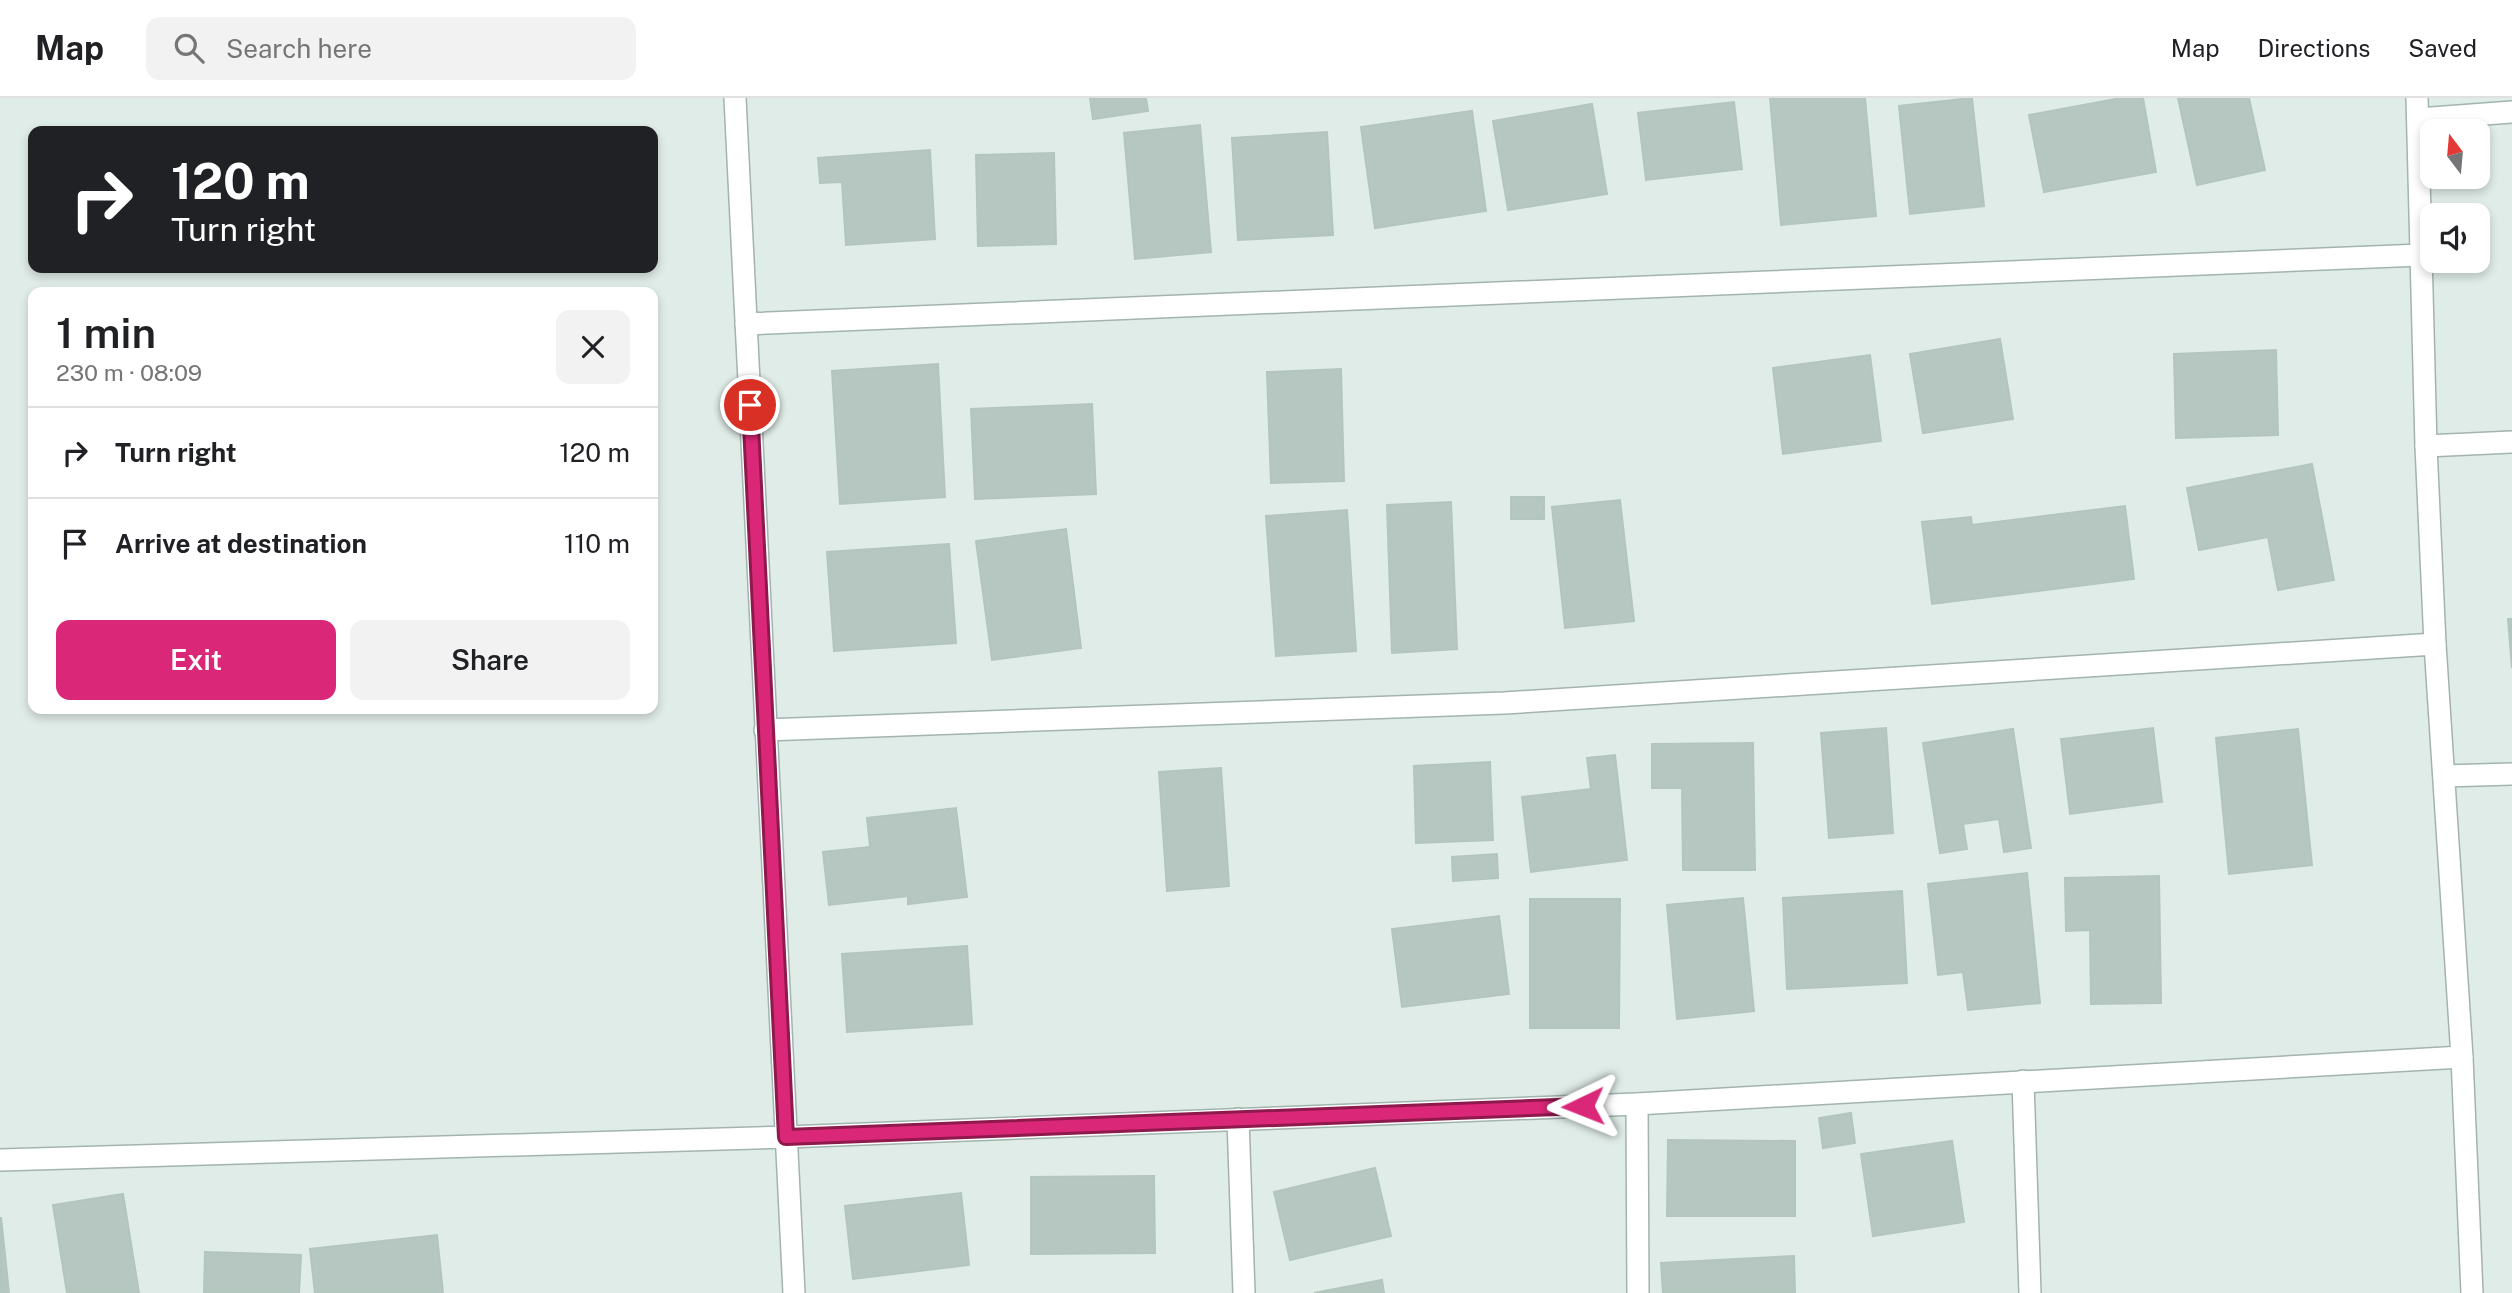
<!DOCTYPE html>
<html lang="en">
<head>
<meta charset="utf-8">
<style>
  :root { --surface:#fff; --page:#f2f2f2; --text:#202124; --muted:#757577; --line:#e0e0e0; --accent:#db2777 }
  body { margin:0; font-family:"Public Sans",sans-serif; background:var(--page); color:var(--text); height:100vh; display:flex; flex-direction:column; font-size:26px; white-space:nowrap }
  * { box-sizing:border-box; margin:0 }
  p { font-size:23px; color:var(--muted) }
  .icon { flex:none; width:38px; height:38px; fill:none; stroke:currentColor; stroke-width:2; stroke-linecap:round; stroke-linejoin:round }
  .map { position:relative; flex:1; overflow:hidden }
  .panel { position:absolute; left:28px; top:189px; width:630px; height:427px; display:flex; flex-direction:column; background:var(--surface); border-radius:14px; box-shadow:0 4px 10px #0003 }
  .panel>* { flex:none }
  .guide { position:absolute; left:28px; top:28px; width:630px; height:147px; border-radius:14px; box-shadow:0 4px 10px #0003; background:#202124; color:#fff; overflow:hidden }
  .needle { width:46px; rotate:344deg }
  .buttons { position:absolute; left:2420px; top:21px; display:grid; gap:14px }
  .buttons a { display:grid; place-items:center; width:70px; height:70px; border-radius:14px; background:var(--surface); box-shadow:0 4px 10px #0003; font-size:35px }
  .pin { position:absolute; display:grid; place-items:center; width:60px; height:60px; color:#fff; margin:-30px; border:4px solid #fff; border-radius:50%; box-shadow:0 2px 7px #0007 }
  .me { position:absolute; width:77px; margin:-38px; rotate:268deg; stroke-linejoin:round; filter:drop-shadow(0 0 5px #0008) }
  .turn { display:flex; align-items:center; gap:24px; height:147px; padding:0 28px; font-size:32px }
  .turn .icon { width:91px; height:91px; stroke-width:2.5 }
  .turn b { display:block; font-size:49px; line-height:60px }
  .round { display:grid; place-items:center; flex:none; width:74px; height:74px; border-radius:14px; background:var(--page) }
  .head { display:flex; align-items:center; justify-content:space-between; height:119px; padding:0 28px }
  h1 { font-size:42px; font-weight:600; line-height:52px }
  .primary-button { display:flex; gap:14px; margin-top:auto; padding:14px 28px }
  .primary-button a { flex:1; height:80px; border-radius:14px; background:var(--accent); color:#fff; font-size:28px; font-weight:600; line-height:80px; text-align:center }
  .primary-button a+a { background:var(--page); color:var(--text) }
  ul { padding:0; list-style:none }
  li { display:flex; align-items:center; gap:21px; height:91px; padding:0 28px; border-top:2px solid var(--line) }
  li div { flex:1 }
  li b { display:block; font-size:26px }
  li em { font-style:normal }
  header { display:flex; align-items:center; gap:42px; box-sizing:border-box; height:98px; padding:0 35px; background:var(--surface); border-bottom:2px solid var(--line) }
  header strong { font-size:33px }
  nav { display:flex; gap:38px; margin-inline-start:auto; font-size:24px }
  .search { width:490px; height:63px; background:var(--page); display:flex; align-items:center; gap:18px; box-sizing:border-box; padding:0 24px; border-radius:14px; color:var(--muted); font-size:26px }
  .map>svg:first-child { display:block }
</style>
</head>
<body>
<header>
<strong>Map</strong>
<div class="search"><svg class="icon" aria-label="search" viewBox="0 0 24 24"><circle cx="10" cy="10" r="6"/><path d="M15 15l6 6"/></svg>Search here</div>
<nav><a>Map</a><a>Directions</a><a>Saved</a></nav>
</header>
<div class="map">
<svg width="2512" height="1195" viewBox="0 0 2512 1195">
  <rect width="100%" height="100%" fill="#e0ece7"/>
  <g fill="#b5c7c0" stroke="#b2c6be" stroke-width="2">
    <path d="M1090 0H1146L1148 13 1093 21Z"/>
    <path d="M1770 0H1865L1876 118 1781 127Z"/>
    <path d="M1972 0 1984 108 1910 116 1899 8Z"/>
    <path d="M2121 0H2143L2156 74 2044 94 2029 17Z"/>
    <path d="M2178 0H2249L2265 72 2197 87Z"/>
    <path d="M1734 4 1742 71 1646 82 1638 15Z"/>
    <path d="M1592 6 1607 96 1508 112 1493 23Z"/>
    <path d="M1472 13 1486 113 1375 130 1361 29Z"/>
    <path d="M1200 27 1211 154 1135 161 1124 35Z"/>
    <path d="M1327 34 1333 137 1238 142 1232 40Z"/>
    <path d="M930 52 935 141 846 147 842 84 820 85 818 60Z"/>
    <path d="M1054 55 1056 146 978 148 976 57Z"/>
    <path d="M2000 241 2013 321 1923 335 1910 256Z"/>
    <path d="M2276 252 2278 337 2176 340 2174 256Z"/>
    <path d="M1870 257 1881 343 1783 356 1773 270Z"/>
    <path d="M938 266 945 399 840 406 832 273Z"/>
    <path d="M1341 271 1344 383 1271 385 1267 274Z"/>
    <path d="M1092 306 1096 396 975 401 971 311Z"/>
    <path d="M2312 366 2334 482 2278 492 2268 439 2199 452 2187 390Z"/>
    <rect x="1511" y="399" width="33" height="22"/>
    <path d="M1620 402 1634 523 1565 530 1552 409Z"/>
    <path d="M1451 404 1457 551 1392 555 1387 407Z"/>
    <path d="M2125 408 2134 481 1932 506 1922 424 1971 419 1972 427Z"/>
    <path d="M1347 412 1356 553 1276 558 1266 418Z"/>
    <path d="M1066 431 1081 550 992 562 976 443Z"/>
    <path d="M949 446 956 545 834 553 827 454Z"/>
    <path d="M2508 521H2512V570Z"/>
    <path d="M1886 630 1893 735 1829 740 1821 635Z"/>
    <path d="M2153 630 2162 704 2070 716 2061 641Z"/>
    <path d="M2013 631 2031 750 2004 754 1999 721 1963 726 1967 751 1940 755 1923 645Z"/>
    <path d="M2298 631 2312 767 2229 776 2216 640Z"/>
    <path d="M1753 645 1755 772H1683L1682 690H1652V646Z"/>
    <path d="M1615 657 1627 762 1531 774 1522 699 1591 691 1587 660Z"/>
    <path d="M1490 664 1493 742 1416 745 1414 668Z"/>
    <path d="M1221 670 1229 788 1167 793 1159 674Z"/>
    <path d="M956 710 967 799 908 806V798L829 807 823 754 870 749 867 720Z"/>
    <path d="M1497 756 1498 780 1453 783 1452 759Z"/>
    <path d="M2027 775 2040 905 1968 912 1963 874 1938 877 1928 786Z"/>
    <path d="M2159 778 2161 905 2091 906 2090 832 2066 833 2065 780Z"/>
    <path d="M1902 793 1907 885 1787 891 1783 800Z"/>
    <path d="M1743 800 1754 913 1677 921 1667 807Z"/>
    <path d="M1530 801H1620L1619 930H1530Z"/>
    <path d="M1499 818 1509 896 1402 909 1392 831Z"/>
    <path d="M967 848 972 926 847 934 842 856Z"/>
    <path d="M1851 1015 1855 1045 1823 1050 1819 1020Z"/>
    <path d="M1668 1042 1795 1043V1118H1667Z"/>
    <path d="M1952 1043 1964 1124 1873 1138 1861 1056Z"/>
    <path d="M1375 1070 1391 1138 1290 1162 1274 1094Z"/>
    <path d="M1154 1078 1155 1155 1031 1156V1079Z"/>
    <path d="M961 1095 969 1167 853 1181 845 1108Z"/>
    <path d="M123 1096 139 1195H67L53 1107Z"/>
    <path d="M1 1119 9 1195H0Z"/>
    <path d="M437 1137 443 1195H315L310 1151Z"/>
    <path d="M205 1154 301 1157 299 1195H204Z"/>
    <path d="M1794 1158 1795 1195H1663L1661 1165Z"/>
    <path d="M1382 1182 1384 1195H1314Z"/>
  </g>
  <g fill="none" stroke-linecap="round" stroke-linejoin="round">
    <defs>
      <g id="minor">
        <path d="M735 0 794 1195"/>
        <path d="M2417 0 2426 348 2435 546 2462 959 2472 1195"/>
        <path d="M2418 21 2512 14"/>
        <path d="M746 226 2421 157"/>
        <path d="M2426 348 2512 344"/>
        <path d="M765 632 1504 605 2435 546"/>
        <path d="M2444 678 2512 676"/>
        <path d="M2023 983 2030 1195"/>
        <path d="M1637 1006 1638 1195"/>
        <path d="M1238 1021 1244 1195"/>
        <path d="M0 1062 786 1039 1637 1006 2462 959"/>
      </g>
    </defs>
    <use href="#minor" stroke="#a2b4af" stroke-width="24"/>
    <use href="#minor" stroke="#fff" stroke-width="21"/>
  </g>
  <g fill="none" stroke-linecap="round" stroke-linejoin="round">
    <defs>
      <path id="route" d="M750 307 786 1039 1583 1008"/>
    </defs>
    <use href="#route" stroke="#8e194d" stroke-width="18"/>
    <use href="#route" stroke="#db2777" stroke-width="12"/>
  </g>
</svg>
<div class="buttons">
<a><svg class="needle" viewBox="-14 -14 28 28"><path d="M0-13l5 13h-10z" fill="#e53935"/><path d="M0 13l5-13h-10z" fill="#757577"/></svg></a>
<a><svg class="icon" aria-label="sound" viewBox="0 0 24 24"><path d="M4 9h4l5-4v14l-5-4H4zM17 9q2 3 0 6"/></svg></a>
</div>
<div class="pin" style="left:750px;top:307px;background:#d93025"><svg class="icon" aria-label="arrive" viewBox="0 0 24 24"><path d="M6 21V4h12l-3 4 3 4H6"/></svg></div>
<svg class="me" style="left:1583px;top:1008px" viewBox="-20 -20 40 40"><path d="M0-17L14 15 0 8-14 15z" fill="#db2777" stroke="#fff" stroke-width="4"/></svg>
<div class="guide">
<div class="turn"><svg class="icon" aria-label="right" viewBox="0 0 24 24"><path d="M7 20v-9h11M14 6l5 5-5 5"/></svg><div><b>120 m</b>Turn right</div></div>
</div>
<section class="panel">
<div class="head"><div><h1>1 min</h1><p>230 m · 08:09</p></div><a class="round"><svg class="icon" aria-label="close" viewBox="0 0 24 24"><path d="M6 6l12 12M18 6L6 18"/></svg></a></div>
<ul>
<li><svg class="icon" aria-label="right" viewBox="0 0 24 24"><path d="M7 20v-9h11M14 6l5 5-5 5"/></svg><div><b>Turn right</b></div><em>120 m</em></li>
<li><svg class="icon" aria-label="arrive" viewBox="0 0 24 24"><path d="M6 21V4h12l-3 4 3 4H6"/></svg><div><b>Arrive at destination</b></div><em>110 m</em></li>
</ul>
<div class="primary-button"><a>Exit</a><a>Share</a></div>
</section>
</div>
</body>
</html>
